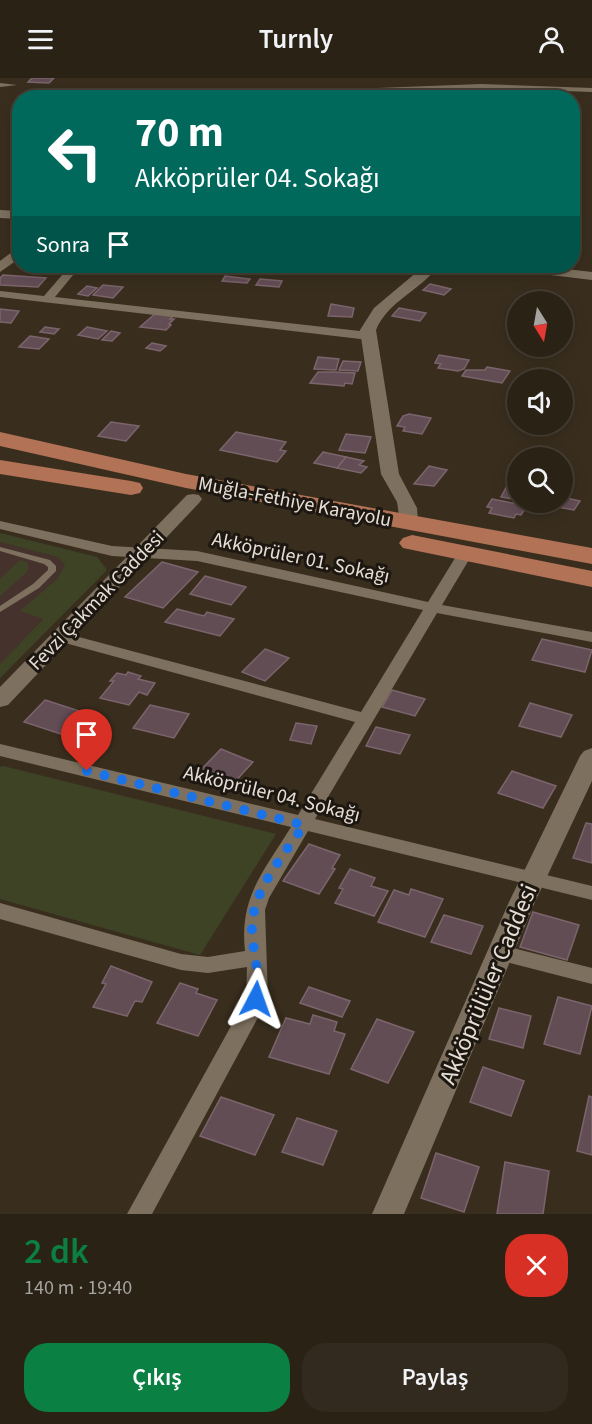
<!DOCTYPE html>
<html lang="tr">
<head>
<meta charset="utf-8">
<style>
  :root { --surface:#2b2216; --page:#332a1f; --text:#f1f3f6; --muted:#a6a4a1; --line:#473f35; --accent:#0b8043 }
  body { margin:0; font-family:"Source Sans 3",sans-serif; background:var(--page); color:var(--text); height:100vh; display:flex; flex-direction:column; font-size:22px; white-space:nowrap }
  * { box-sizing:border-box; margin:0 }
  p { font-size:20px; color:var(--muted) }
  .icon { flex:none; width:33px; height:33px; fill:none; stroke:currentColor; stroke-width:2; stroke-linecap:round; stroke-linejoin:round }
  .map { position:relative; height:1136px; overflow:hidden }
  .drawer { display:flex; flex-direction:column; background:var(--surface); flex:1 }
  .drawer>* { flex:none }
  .guide { position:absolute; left:12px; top:12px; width:568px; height:183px; border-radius:24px; box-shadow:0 3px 15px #0003,0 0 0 2px var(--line); background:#00695c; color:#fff; overflow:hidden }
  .needle { width:39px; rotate:169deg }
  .fabs { position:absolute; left:507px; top:213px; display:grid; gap:12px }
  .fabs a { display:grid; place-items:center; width:66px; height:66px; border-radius:50%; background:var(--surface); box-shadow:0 3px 15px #0003,0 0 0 2px var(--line); font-size:30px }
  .pin { position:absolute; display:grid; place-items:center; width:51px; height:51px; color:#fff; margin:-62px -26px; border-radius:50% 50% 50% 0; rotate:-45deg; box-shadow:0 0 6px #0007 }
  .pin .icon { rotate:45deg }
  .me { position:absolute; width:66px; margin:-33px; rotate:4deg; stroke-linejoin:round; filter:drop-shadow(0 0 4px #0008) }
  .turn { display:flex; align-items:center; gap:21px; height:126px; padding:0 24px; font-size:27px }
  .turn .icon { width:78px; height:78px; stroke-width:2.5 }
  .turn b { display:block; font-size:42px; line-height:51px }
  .then { display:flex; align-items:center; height:57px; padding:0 24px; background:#0003; gap:12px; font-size:22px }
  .round { display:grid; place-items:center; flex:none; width:63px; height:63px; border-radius:24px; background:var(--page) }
  .overview { display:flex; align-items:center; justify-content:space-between; height:102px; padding:0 24px }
  h1 { font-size:36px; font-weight:600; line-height:45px; color:var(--accent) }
  .primary-button { display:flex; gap:12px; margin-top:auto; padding:12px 24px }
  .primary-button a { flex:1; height:69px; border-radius:24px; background:var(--accent); color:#fff; font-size:24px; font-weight:600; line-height:69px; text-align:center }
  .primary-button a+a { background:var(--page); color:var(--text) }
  header { display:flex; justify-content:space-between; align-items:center; height:78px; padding:0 24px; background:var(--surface); font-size:27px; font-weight:600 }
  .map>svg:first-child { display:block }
</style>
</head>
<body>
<header><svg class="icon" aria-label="menu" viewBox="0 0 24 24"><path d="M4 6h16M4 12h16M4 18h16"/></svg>Turnly<svg class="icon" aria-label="person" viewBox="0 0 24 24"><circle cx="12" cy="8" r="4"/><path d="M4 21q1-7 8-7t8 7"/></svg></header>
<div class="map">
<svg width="592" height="1136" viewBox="0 0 592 1136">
  <rect width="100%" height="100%" fill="#392e1e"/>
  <path fill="#45322c" d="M0 464 58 479 65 487 57 501 21 533 43 540 0 586Z"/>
  <g fill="#3f4326">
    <path d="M0 455 97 479 107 492 0 600V586L43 541 20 533 57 501 65 487 58 479 0 464Z"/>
    <path d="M20 482 28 485V493L0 518V501Z"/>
    <path d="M3 688 276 756 200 877 0 821V689Z"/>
  </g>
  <g fill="#634d55" stroke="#7b646c" stroke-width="1.5">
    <path d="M32 0H54L49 5 28 4Z"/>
    <path d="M3 197 46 200 38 209 0 207V200Z"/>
    <path d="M225 198 250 201 247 205 222 203Z"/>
    <path d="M260 201 282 203 279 209 256 207Z"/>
    <path d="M430 206 451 211 444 217 423 212Z"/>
    <path d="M103 207 123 209 113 220 93 217Z"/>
    <path d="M87 208 97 210 88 218 78 216Z"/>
    <path d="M331 226 354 230 352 239 328 238Z"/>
    <path d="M399 230 426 235 420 243 392 238Z"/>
    <path d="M0 231 19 233 11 245 0 244Z"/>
    <path d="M156 235 173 238 170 241H174L169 246 171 247 166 252 140 249Z"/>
    <path d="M45 249 59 251 54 256 40 254Z"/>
    <path d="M87 249 107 253 98 261 78 257Z"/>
    <path d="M111 253 120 255 112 263 102 262Z"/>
    <path d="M30 258 49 261 39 271 19 269Z"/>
    <path d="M152 265 166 268 160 273 146 270Z"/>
    <path d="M439 277 469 282 464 291 458 293 438 290 441 286 435 285Z"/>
    <path d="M318 279 339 281 336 292 314 291Z"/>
    <path d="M343 283 361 284 358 293 339 292Z"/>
    <path d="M487 289 510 293 502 305 462 298 466 292H485Z"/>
    <path d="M318 294H333L355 295 352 306 345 305 344 308 310 305Z"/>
    <path d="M409 336 431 340 422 356 403 353 405 349 397 348 403 338Z"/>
    <path d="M111 344 139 348 126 363 98 358Z"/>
    <path d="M236 354 286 364 280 372 286 373 277 384 220 372Z"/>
    <path d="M346 356 371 359 365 375 339 372Z"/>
    <path d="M323 374 346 379 337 390 314 385Z"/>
    <path d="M346 379 364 383 359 387 367 389 361 395 337 390Z"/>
    <path d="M429 388 447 392 434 408 414 406Z"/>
    <path d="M516 402 518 422 501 419 508 406 513 407Z"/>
    <path d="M562 419 580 423 574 432 552 428 554 424H562Z"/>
    <path d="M492 421 527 428 521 437 516 436 514 440 489 435 492 430 487 429Z"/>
    <path d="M162 484 198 494 163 530 125 519Z"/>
    <path d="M205 498 246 509 231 527 190 516Z"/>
    <path d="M177 531 204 538 207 534 234 541 220 558 165 544Z"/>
    <path d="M542 561 592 572 585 594 532 582Z"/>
    <path d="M265 571 289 580 265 603 242 594Z"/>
    <path d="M128 594 141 598 138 601 155 605 147 617 139 614 129 627 100 620 114 603H110L117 595 126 597Z"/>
    <path d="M392 612 425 621 415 638 382 629Z"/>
    <path d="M45 622 95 638 86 648 90 649 79 662 24 644Z"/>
    <path d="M530 625 572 637 561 659 519 648Z"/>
    <path d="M150 627 189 636 174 660 133 650Z"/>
    <path d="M296 645 317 648 311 666 290 662Z"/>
    <path d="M376 649 410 657 400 676 366 668Z"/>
    <path d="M221 671 253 684 229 710 196 697Z"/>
    <path d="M512 693 556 708 543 730 498 715Z"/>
    <path d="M586 745 592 746V785L573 780Z"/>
    <path d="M309 766 340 777 332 790 335 791 319 816 283 803Z"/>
    <path d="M350 791 375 800 371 808 388 813 374 838 335 825 343 811 339 810Z"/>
    <path d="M411 811 443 821 425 859 378 844 394 812 409 817Z"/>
    <path d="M533 834 579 847 567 882 520 869Z"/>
    <path d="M444 837 483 848 471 876 431 864Z"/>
    <path d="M111 888 152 904 142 924 135 923 127 938 93 929 106 906 102 905Z"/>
    <path d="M180 905 198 911 196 915 217 922 198 958 157 945Z"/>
    <path d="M309 909 350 923 342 939 300 925Z"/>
    <path d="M558 919 592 928 580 976 544 966Z"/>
    <path d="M499 930 531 938 523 970 489 961Z"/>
    <path d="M313 937 337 944 334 953 345 956 329 996 269 979 286 940 310 946Z"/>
    <path d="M377 941 414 954 388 1005 351 991Z"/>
    <path d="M483 989 524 1003 511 1038 470 1024Z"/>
    <path d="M589 1018 592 1019V1077L577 1073Z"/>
    <path d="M221 1019 274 1037 255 1077 200 1058Z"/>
    <path d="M297 1040 337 1053 323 1087 282 1074Z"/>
    <path d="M436 1075 479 1089 464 1134 421 1120Z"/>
    <path d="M505 1084 549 1093 543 1136H497Z"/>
  </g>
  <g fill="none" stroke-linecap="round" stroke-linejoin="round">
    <path fill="#7d705e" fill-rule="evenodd" d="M0 469 50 482 56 488V493L39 510 0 534V528L33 506 48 492V489L44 486 0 473Z"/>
    <g fill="#7d705e" fill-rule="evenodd">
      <path d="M0 5 17 7 0 9Z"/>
      <path d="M481 6 592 10V14L481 10 351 15 333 20 338 13 351 11Z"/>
      <path d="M73 188 78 191 55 219 369 254 375 258 369 262 0 219V213L44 218 69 189Z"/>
      <path d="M0 443 112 468 197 473 428 524 460 472 465 470 473 475 442 527 592 554V564L437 535 315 741 592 808V822L308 753 269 820 265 832 268 921 152 1136H127L246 921 247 889 208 895 181 892 0 841V825L181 876 208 879 245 873C239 819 264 793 291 749L0 678V666L298 737 355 644 54 562 52 559 60 554 361 634 423 532 197 483 112 478 0 451Z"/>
      <path d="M501 867 592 890V906L494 881 490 875 494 869Z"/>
    </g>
    <g fill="#7d705e" fill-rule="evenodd">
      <path d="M0 132 20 133V141L0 140Z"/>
      <path d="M20 168V180L0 194V183Z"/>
      <path d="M424 188H438C420 213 388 223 376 252L399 396 417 430 418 444 416 448 409 450 400 444 397 424 381 396 360 252 374 230Z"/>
      <path d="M502 188H540L592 194V202L509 192Z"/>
      <path d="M193 416 199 417 202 421 199 425 8 627 0 629V609L187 417Z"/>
      <path d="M592 670V703L535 824 404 1136H372L509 824 580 678 584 673Z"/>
    </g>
    <g fill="#b27255" fill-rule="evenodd">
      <path d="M0 354 186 396 592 470V486L186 410 0 368Z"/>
      <path d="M0 382 131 403 140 405 143 410 140 415 131 417 0 396Z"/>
      <path d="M412 457 592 493V509L403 470 399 465 403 460Z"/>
    </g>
  </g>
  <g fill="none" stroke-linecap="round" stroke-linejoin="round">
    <path stroke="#1a73e8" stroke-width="10" stroke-dasharray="0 18" d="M87 693 304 747C284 777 250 815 252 853 253 877 261 897 256 921"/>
  </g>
  <g text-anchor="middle" stroke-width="6" stroke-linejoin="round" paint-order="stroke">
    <g font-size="20" fill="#e6ded5" stroke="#1c1710">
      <text transform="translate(295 423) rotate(11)" y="7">Muğla-Fethiye Karayolu</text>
      <text transform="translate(301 479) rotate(12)" y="7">Akköprüler 01. Sokağı</text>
      <text transform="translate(96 522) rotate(-46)" y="7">Fevzi Çakmak Caddesi</text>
      <text transform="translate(272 715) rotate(14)" y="7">Akköprüler 04. Sokağı</text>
    </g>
    <g font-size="24" fill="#e6ded5" stroke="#1c1710">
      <text transform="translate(488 906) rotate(-67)" y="8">Akköprülüler Caddesi</text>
    </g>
  </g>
</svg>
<div class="fabs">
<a><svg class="needle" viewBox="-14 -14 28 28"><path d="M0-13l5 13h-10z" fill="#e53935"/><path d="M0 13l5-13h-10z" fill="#a6a4a1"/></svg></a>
<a><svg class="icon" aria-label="sound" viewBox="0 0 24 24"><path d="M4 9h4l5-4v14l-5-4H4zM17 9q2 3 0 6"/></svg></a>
<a><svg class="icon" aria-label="search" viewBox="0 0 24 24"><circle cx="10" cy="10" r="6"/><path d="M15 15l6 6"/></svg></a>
</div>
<div class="pin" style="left:87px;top:693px;background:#d93025"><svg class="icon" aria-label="arrive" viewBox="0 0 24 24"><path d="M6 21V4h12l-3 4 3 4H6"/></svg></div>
<svg class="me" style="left:256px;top:921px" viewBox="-20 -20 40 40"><path d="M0-17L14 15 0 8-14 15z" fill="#1a73e8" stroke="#fff" stroke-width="4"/></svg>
<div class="guide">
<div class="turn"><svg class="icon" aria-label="left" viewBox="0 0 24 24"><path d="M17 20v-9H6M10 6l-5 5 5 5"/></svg><div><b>70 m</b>Akköprüler 04. Sokağı</div></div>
<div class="then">Sonra<svg class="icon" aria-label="arrive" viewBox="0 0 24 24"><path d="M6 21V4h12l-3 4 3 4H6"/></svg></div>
</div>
</div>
<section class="drawer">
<div class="overview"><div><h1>2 dk</h1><p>140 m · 19:40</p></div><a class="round" style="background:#d93025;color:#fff"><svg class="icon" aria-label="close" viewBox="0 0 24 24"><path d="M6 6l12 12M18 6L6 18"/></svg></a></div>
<div class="primary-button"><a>Çıkış</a><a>Paylaş</a></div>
</section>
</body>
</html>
